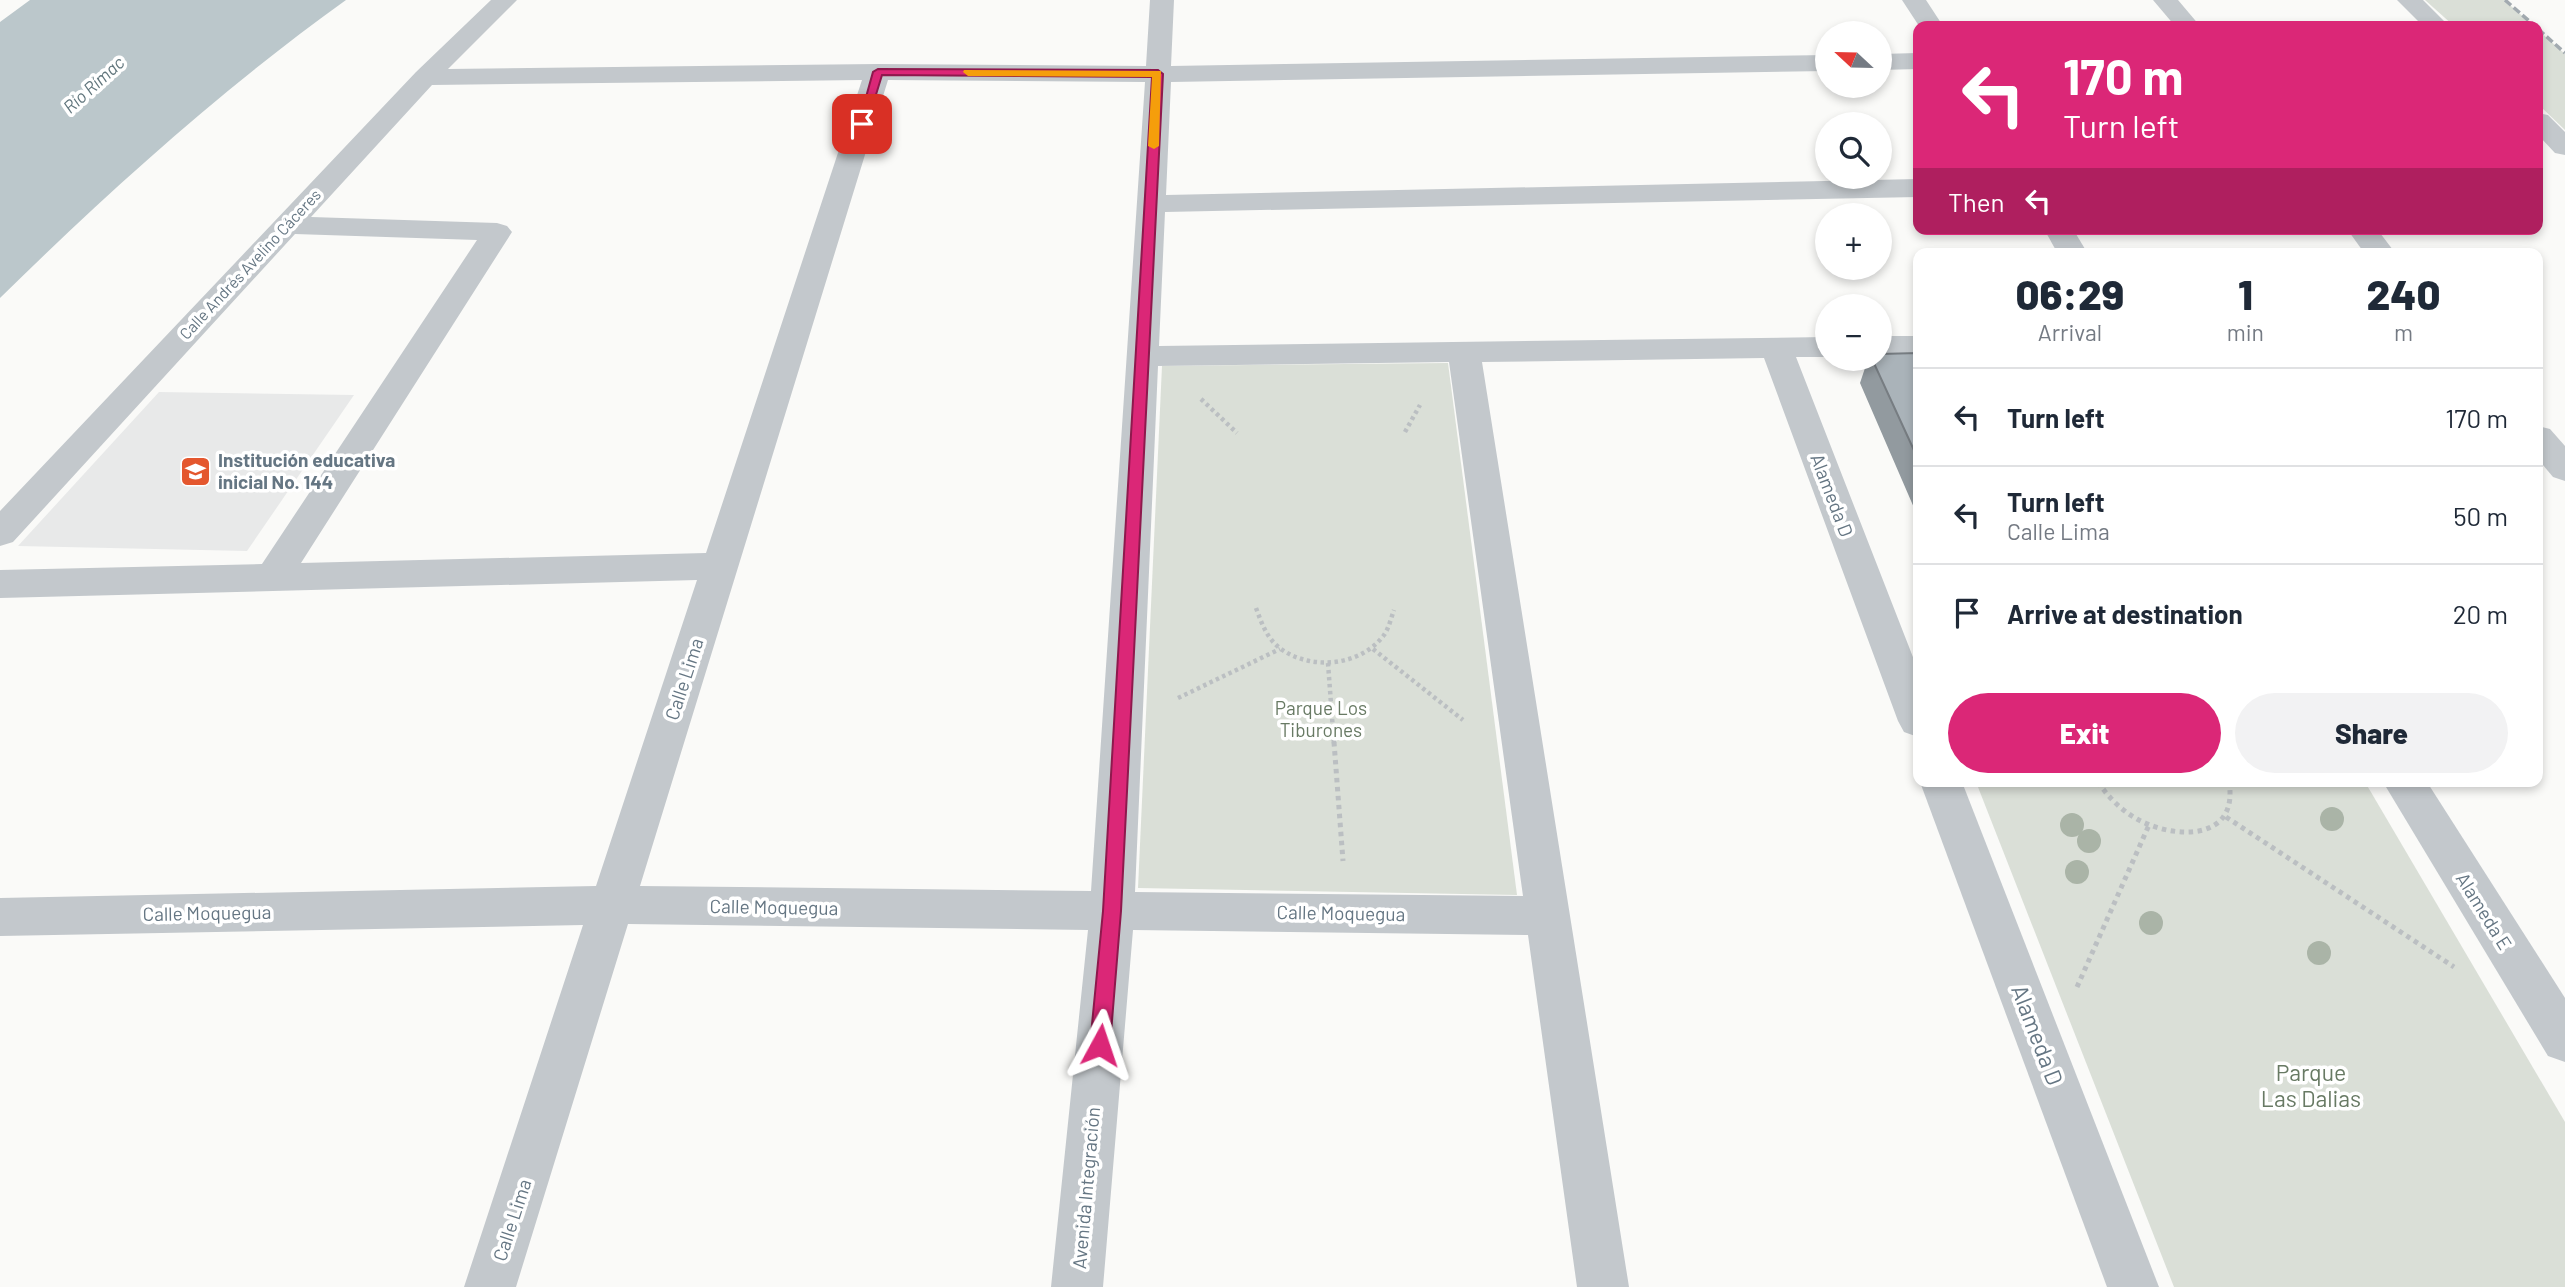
<!DOCTYPE html>
<html lang="en">
<head>
<meta charset="utf-8">
<style>
  :root { --surface:#fff; --page:#f2f2f3; --text:#1f2937; --muted:#747a83; --line:#e0e1e3; --accent:#db2777 }
  body { margin:0; font-family:Barlow,sans-serif; background:var(--page); color:var(--text); height:100vh; display:flex; flex-direction:column; font-size:26px; white-space:nowrap }
  * { box-sizing:border-box; margin:0 }
  p { font-size:23px; color:var(--muted) }
  .icon { flex:none; width:38px; height:38px; fill:none; stroke:currentColor; stroke-width:2; stroke-linecap:round; stroke-linejoin:round }
  .map { position:relative; flex:1; overflow:hidden }
  .details { position:absolute; left:1913px; top:248px; width:630px; height:539px; display:flex; flex-direction:column; background:var(--surface); border-radius:14px; box-shadow:0 4px 10px #0003 }
  .details>* { flex:none }
  .banner { position:absolute; left:1913px; top:21px; width:630px; height:214px; border-radius:14px; box-shadow:0 4px 10px #0003; background:#db2777; color:#fff; overflow:hidden }
  .needle { width:46px; rotate:292deg }
  .tools { position:absolute; left:1815px; top:21px; display:grid; gap:14px }
  .tools a { display:grid; place-items:center; width:77px; height:77px; border-radius:50%; background:var(--surface); box-shadow:0 4px 10px #0003; font-size:35px }
  .pin { position:absolute; display:grid; place-items:center; width:60px; height:60px; color:#fff; margin:-30px; border-radius:14px; box-shadow:0 4px 10px #0006 }
  .me { position:absolute; width:77px; margin:-38px; rotate:5deg; stroke-linejoin:round; filter:drop-shadow(0 0 5px #0008) }
  .turn { display:flex; align-items:center; gap:24px; height:147px; padding:0 35px; font-size:32px }
  .turn .icon { width:91px; height:91px; stroke-width:2.5 }
  .turn b { display:block; font-size:49px; line-height:60px }
  .then { display:flex; align-items:center; height:66px; padding:0 35px; background:#0003; gap:14px; font-size:26px }
  .eta { display:flex; justify-content:space-evenly; align-items:center; height:119px; text-align:center }
  .eta b { font-size:42px; font-weight:800; line-height:49px }
  .cta { display:flex; gap:14px; margin-top:auto; padding:14px 35px }
  .cta a { flex:1; height:80px; border-radius:42px; background:var(--accent); color:#fff; font-size:28px; font-weight:800; line-height:80px; text-align:center }
  .cta a+a { background:var(--page); color:var(--text) }
  ul { padding:0; list-style:none }
  li { display:flex; align-items:center; gap:21px; height:98px; padding:0 35px; border-top:2px solid var(--line) }
  li div { flex:1 }
  li b { display:block; font-size:26px }
  li em { font-style:normal }
  .map>svg:first-child { display:block }
</style>
</head>
<body>
<div class="map">
<svg width="2565" height="1287" viewBox="0 0 2565 1287">
  <rect width="100%" height="100%" fill="#fafaf8"/>
  <path fill="#e8e9e9" d="M159 392 354 395 247 551 18 546Z"/>
  <g fill="#dadfd7">
    <path d="M2425 0H2504L2534 26H2454Z"/>
    <path d="M2538 30 2565 54V130L2538 104Z"/>
    <path d="M1448 363 1517 895 1138 888 1162 366Z"/>
    <path d="M1976 782H2365L2565 1122V1287H2174Z"/>
  </g>
  <path fill="#bbc7cb" d="M30 0H346C222 89 109 191 0 298V22Z"/>
  <g fill="none" stroke-linecap="round" stroke-linejoin="round">
    <g stroke="#bbbfc2" stroke-width="4.5" stroke-dasharray="3.5 3.5" stroke-linecap="butt">
      <path d="M1201 399 1237 433"/>
      <path d="M1405 432 1420 405"/>
      <path d="M1256 608C1262 624 1267 639 1281 649 1312 671 1361 666 1384 635 1389 628 1391 618 1394 610"/>
      <path d="M1373 649 1463 720"/>
      <path d="M1328 663 1334 744"/>
      <path d="M1178 698 1280 649"/>
    </g>
    <g stroke="#bbbfc2" stroke-width="5" stroke-dasharray="4.5 4.5" stroke-linecap="butt">
      <path d="M1334 742 1343 861"/>
      <path d="M2098 782C2108 797 2121 810 2137 819 2175 840 2239 841 2229 782"/>
      <path d="M2226 817 2454 967"/>
      <path d="M2077 987 2149 825"/>
    </g>
    <g fill="#c3c8cc" fill-rule="evenodd">
      <path d="M491 0H517L448 69 878 64 1146 66 1150 0H1174L1171 66 1827 55V71L1171 82 1166 195 1918 179V197L1165 212 1159 346 1827 337V357H1796L1918 670V737L1904 732 1898 721 1764 358 1482 362 1629 1287H1577L1528 935 1133 930 1103 1287H1051L1088 930 628 924 516 1287H464L583 925 0 936V898L596 886 697 580 0 598V570L262 564 477 240 295 234 13 542 0 546V511L416 72ZM862 80 706 553 301 563 512 232 507 226 497 223 311 217 432 85ZM888 80 1145 82 1091 891 640 886ZM1449 362 1523 896 1135 892 1158 366Z"/>
      <path d="M1902 0H1926L1943 26H1919Z"/>
      <path d="M2153 0H2178L2200 26H2175Z"/>
      <path d="M2397 0H2423L2449 26H2423Z"/>
      <path d="M1918 53V69L1880 70V54Z"/>
      <path d="M2538 113 2548 115 2565 132V155L2555 153 2538 135Z"/>
      <path d="M2044 229H2073L2088 254H2058Z"/>
      <path d="M2347 229H2377L2396 254H2365Z"/>
      <rect x="1880" y="336" width="38" height="20"/>
      <path d="M2538 426 2550 429 2565 446V481L2553 477 2538 459Z"/>
      <path d="M1920 782H1962L2159 1287H2107Z"/>
      <path d="M2383 782H2427L2565 998V1062L2548 1056Z"/>
    </g>
    <g stroke="#a2aab0" stroke-width="3.5" stroke-dasharray="8 3.5" stroke-linecap="butt">
      <path d="M2505 0 2535 26"/>
      <path d="M2538 29 2565 53"/>
    </g>
  </g>
  <g fill="#aab4a7">
    <circle cx="2332" cy="819" r="12"/>
    <circle cx="2072" cy="825" r="12"/>
    <circle cx="2089" cy="841" r="12"/>
    <circle cx="2077" cy="872" r="12"/>
    <circle cx="2151" cy="923" r="12"/>
    <circle cx="2319" cy="953" r="12"/>
  </g>
  <path fill="#929a9f" d="M1918 353V517L1860 383 1868 359H1880Z"/>
  <path fill="#aab3b9" stroke="#777d82" stroke-width="2" d="M1918 353V459L1872 359H1880V354Z"/>
  <path fill="#db2777" stroke="#8e194d" stroke-width="2" d="M878 69 1158 70 1163 74 1121 911 1110 1045 1107 1052 1100 1054 1093 1052 1090 1045 1103 911 1152 77 882 75 867 124 858 126 873 72Z"/>
  <path fill="#f59e0b" d="M964 70 1161 71 1159 146 1154 149 1148 146 1152 77 968 76 963 72Z"/>
  <defs>
    <symbol id="school-square" viewBox="-11 -11 22 22"><rect x="-9" y="-9" width="18" height="18" rx="4" fill="#e4572e" stroke="#fff"/><path d="M0-5L7-2L0 1L-7-2ZM-4 1L0 2.5L4 1V4Q0 6-4 4Z" fill="#fff"/></symbol>
  </defs>
  <g fill-rule="evenodd">
    <use href="#school-square" x="178" y="454" width="35" height="35"/>
  </g>
  <g text-anchor="middle" stroke-width="7" stroke-linejoin="round" paint-order="stroke">
    <g font-size="16" fill="#657683" stroke="#fff">
      <text transform="translate(250 264) rotate(-47)" y="6">Calle Andrés Avelino Cáceres</text>
    </g>
    <g font-size="18" font-style="italic" fill="#60757c" stroke="#fff">
      <text transform="translate(94 85) rotate(-42)" y="6">Río Rímac</text>
    </g>
    <g font-size="19" font-weight="bold" fill="#657683" stroke="#fff" text-anchor="start">
      <text x="218" y="467">Institución educativa<tspan x="218" dy="22">inicial No. 144</tspan></text>
    </g>
    <g font-size="19" fill="#657683" stroke="#fff">
      <text transform="translate(1832 495) rotate(69)" y="7">Alameda D</text>
      <text transform="translate(684 679) rotate(-72)" y="7">Calle Lima</text>
      <text transform="translate(774 907) rotate(1)" y="7">Calle Moquegua</text>
      <text transform="translate(2484 911) rotate(58)" y="7">Alameda E</text>
      <text transform="translate(207 913) rotate(-1)" y="7">Calle Moquegua</text>
      <text transform="translate(1341 913) rotate(1)" y="7">Calle Moquegua</text>
      <text transform="translate(1086 1188) rotate(-85)" y="7">Avenida Integración</text>
      <text transform="translate(512 1220) rotate(-72)" y="7">Calle Lima</text>
    </g>
    <g font-size="19" fill="#687a64" stroke="#fff">
      <text x="1321" y="715">Parque Los<tspan x="1321" dy="22">Tiburones</tspan></text>
    </g>
    <g font-size="23" fill="#657683" stroke="#fff">
      <text transform="translate(2037 1035) rotate(69)" y="8">Alameda D</text>
    </g>
    <g font-size="23" fill="#687a64" stroke="#fff">
      <text x="2311" y="1081">Parque<tspan x="2311" dy="26">Las Dalias</tspan></text>
    </g>
  </g>
</svg>
<div class="tools">
<a><svg class="needle" viewBox="-14 -14 28 28"><path d="M0-13l5 13h-10z" fill="#e53935"/><path d="M0 13l5-13h-10z" fill="#747a83"/></svg></a>
<a><svg class="icon" aria-label="search" viewBox="0 0 24 24"><circle cx="10" cy="10" r="6"/><path d="M15 15l6 6"/></svg></a>
<a>+</a>
<a>−</a>
</div>
<div class="pin" style="left:862px;top:124px;background:#d93025"><svg class="icon" aria-label="arrive" viewBox="0 0 24 24"><path d="M6 21V4h12l-3 4 3 4H6"/></svg></div>
<svg class="me" style="left:1100px;top:1045px" viewBox="-20 -20 40 40"><path d="M0-17L14 15 0 8-14 15z" fill="#db2777" stroke="#fff" stroke-width="4"/></svg>
<div class="banner">
<div class="turn"><svg class="icon" aria-label="left" viewBox="0 0 24 24"><path d="M17 20v-9H6M10 6l-5 5 5 5"/></svg><div><b>170 m</b>Turn left</div></div>
<div class="then">Then<svg class="icon" aria-label="left" viewBox="0 0 24 24"><path d="M17 20v-9H6M10 6l-5 5 5 5"/></svg></div>
</div>
<section class="details">
<div class="eta">
<div><b>06:29</b><p>Arrival</p></div>
<div><b>1</b><p>min</p></div>
<div><b>240</b><p>m</p></div>
</div>
<ul>
<li><svg class="icon" aria-label="left" viewBox="0 0 24 24"><path d="M17 20v-9H6M10 6l-5 5 5 5"/></svg><div><b>Turn left</b></div><em>170 m</em></li>
<li><svg class="icon" aria-label="left" viewBox="0 0 24 24"><path d="M17 20v-9H6M10 6l-5 5 5 5"/></svg><div><b>Turn left</b><p>Calle Lima</p></div><em>50 m</em></li>
<li><svg class="icon" aria-label="arrive" viewBox="0 0 24 24"><path d="M6 21V4h12l-3 4 3 4H6"/></svg><div><b>Arrive at destination</b></div><em>20 m</em></li>
</ul>
<div class="cta"><a>Exit</a><a>Share</a></div>
</section>
</div>
</body>
</html>
